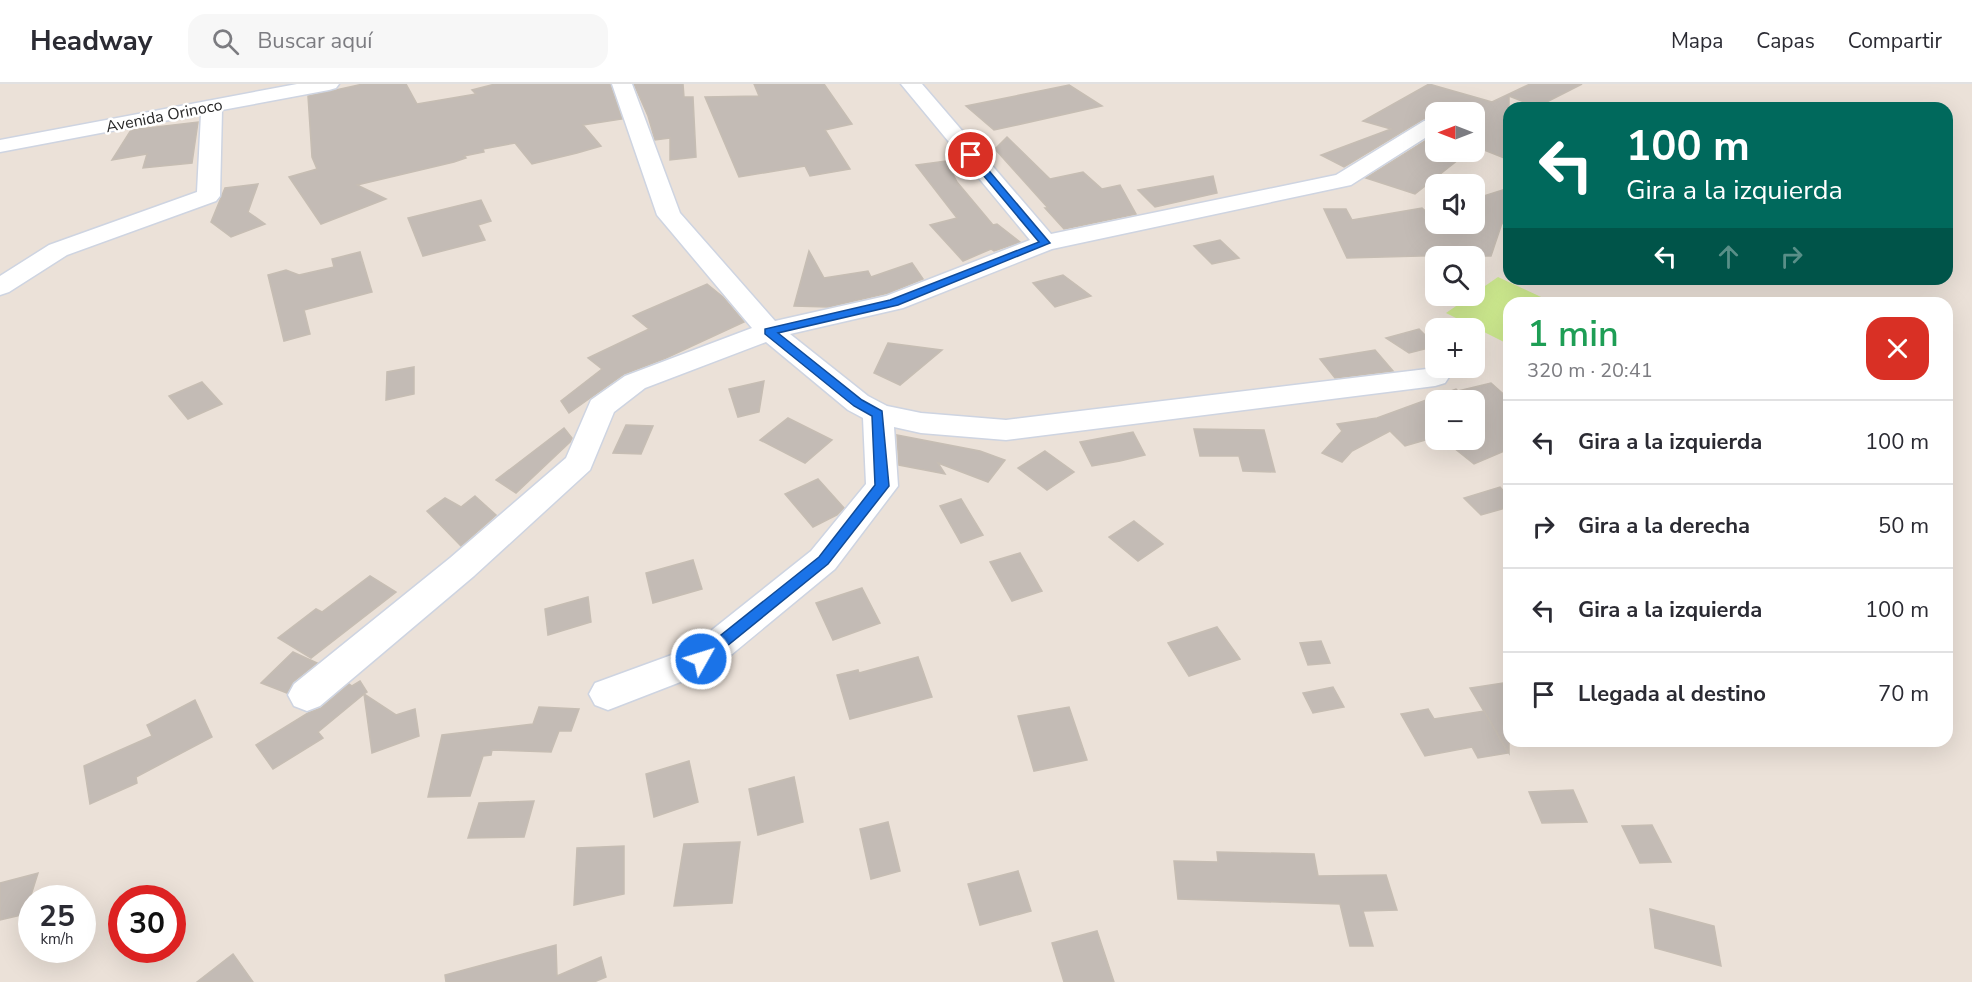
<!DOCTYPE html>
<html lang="es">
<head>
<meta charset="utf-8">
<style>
  :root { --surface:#fff; --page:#f7f7f7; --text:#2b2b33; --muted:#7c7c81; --line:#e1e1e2 }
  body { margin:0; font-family:"Nunito Sans",sans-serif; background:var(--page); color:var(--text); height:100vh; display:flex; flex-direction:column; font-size:22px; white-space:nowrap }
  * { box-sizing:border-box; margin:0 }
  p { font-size:20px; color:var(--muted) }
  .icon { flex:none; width:33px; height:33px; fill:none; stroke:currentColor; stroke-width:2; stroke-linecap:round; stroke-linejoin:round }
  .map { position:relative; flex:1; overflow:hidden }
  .side { position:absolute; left:1503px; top:213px; width:450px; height:450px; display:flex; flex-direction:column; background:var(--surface); border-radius:18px; box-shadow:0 6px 24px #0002 }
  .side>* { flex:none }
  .top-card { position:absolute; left:1503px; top:18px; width:450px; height:183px; border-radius:18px; box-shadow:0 6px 24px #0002; background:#00695c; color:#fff; overflow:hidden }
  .needle { width:39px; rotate:270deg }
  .tools { position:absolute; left:1425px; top:18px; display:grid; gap:12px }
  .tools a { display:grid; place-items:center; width:60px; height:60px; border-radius:12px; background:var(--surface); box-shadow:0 6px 24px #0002; font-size:30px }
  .speed { position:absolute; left:18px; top:801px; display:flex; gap:12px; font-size:30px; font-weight:700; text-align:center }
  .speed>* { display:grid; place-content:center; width:78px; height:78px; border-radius:50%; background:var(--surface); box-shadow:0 6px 24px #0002; line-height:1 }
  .speed small { font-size:15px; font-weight:400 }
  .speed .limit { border:9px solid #d22; background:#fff; color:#111 }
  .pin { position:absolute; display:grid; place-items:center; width:51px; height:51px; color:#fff; margin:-26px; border:3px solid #fff; border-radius:50%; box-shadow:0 2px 6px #0007 }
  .me { position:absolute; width:66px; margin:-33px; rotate:51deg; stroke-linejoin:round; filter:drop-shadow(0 0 4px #0008) }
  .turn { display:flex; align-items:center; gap:21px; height:126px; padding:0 24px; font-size:27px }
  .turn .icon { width:78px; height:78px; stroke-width:2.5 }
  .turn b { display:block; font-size:42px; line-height:51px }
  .lanes { display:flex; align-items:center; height:57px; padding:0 24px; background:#0003; justify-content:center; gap:30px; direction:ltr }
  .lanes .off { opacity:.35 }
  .round { display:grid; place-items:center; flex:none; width:63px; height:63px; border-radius:18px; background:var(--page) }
  .head { display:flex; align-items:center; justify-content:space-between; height:102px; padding:0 24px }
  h1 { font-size:36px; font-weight:600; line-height:45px; color:#1e9e55 }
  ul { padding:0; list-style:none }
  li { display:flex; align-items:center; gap:18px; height:84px; padding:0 24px; border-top:2px solid var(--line) }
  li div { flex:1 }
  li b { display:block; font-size:22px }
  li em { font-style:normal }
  header { display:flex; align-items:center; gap:36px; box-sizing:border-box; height:84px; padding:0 30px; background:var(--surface); border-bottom:2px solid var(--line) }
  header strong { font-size:28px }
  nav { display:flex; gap:33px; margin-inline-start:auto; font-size:21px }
  .search { width:420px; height:54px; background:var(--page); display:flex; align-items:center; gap:15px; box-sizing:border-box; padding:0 21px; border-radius:18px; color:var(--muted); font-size:22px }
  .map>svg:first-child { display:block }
</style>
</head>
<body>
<header>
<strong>Headway</strong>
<div class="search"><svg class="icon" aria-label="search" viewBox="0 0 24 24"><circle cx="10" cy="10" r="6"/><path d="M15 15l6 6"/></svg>Buscar aquí</div>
<nav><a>Mapa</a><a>Capas</a><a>Compartir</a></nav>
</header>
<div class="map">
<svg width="1972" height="898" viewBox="0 0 1972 898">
  <rect width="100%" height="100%" fill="#ebe1d8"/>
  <path fill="#ceea8f" d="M1498 193 1554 219H1509L1508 260 1446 229Z"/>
  <g fill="#c3bbb5" stroke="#c6bdb3" stroke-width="1.5">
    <path d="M363 0H406L417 20 476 10 472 6 495 0H610L622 35 583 41 601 62 577 69 532 80 515 59 483 65 484 68 464 72 466 74 454 78 357 101 386 115 321 140 289 93 317 85 312 73 308 12Z"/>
    <path d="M634 0H683L684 13H693L696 73 670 76V54L655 56 648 32Z"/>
    <path d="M754 0H824L852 40 825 46 850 85 810 92 805 82 739 93 705 13 759 12Z"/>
    <path d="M1429 0 1492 18 1530 0H1582L1537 23 1509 12V76L1474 62V28H1436V34L1423 35 1344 83 1321 71 1391 45 1363 37Z"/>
    <path d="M1069 1 1102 22 994 46 966 22Z"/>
    <path d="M198 38 192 79 143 84 147 70 112 76 131 46Z"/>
    <path d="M1436 50V68H1468L1415 110 1366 94Z"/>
    <path d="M1007 53 1050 95 1083 88 1102 105 1120 101 1136 130 1064 145 1045 124H1048L995 65Z"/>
    <path d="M946 77 957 98 993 141 997 140 1020 158 994 167 991 165 963 177 930 141 957 134 916 81Z"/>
    <path d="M1213 92 1217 109 1155 123 1138 106Z"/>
    <path d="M258 100 248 128 265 140 231 153 211 138 225 104Z"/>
    <path d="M1509 104V143L1502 139 1491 172H1456L1457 171 1347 174 1324 125H1346L1352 136 1422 124 1436 136V140H1439L1447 146 1474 140V115Z"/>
    <path d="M481 116 491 137 478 141 485 156 423 172 408 134Z"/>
    <path d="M1220 156 1239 174 1212 180 1194 162Z"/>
    <path d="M809 167 824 194 868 187 871 193 912 179 923 195 888 209 828 223 794 222Z"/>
    <path d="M360 168 372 208 304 226 310 250 284 257 268 191 286 186 299 191 334 183 332 175Z"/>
    <path d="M1063 191 1091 212 1055 223 1033 199Z"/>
    <path d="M707 200 723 213 744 238 666 274 624 290 569 329 561 317 602 285 588 274 649 245 633 232Z"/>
    <path d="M1419 245 1436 262 1409 269 1386 254Z"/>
    <path d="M888 259 942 266 900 301 874 289Z"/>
    <path d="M1375 266 1393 287 1335 294 1320 275Z"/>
    <path d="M414 283V310L386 316 387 288Z"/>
    <path d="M764 297 759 328 738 333 729 305Z"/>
    <path d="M202 298 222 320 188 335 169 312Z"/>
    <path d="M1491 299 1509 315V365L1474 380 1444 356H1474V316H1436V353L1405 362 1390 347 1352 367 1342 378 1322 369 1342 347 1337 340 1377 334 1456 305 1458 307Z"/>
    <path d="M788 334 832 356 805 379 760 356Z"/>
    <path d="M626 341 653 342 641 370 613 369Z"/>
    <path d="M564 344 572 354 570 358 516 409 496 396Z"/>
    <path d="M1194 345 1264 346 1275 388 1243 387 1239 372H1200Z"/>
    <path d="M1133 348 1145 371 1120 377 1092 382 1080 358Z"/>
    <path d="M897 351 980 367 1005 376 988 398 938 379 945 390 899 381Z"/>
    <path d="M1045 367 1074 388 1047 406 1018 384Z"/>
    <path d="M818 395 844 424 837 431 813 443 785 410Z"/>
    <path d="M1500 403 1509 413V423L1481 431 1464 414Z"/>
    <path d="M475 412 496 431 461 462 427 427 445 414 461 423Z"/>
    <path d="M961 415 983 451 961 459 940 422Z"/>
    <path d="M1134 437 1163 460 1138 477 1109 453Z"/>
    <path d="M1020 469 1042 507 1012 517 990 478Z"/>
    <path d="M693 476 702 505 653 519 646 489Z"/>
    <path d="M370 492 396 508 311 574 278 554 316 525 322 528Z"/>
    <path d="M862 504 880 539 833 556 816 519Z"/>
    <path d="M588 513 591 538 548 551 545 525Z"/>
    <path d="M1217 543 1240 575 1189 592 1168 559Z"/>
    <path d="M1321 557 1330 579 1308 581 1300 559Z"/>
    <path d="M293 568 317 579 293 598 287 609 261 599Z"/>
    <path d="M918 573 932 613 850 635 837 591 858 586 859 589Z"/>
    <path d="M360 597 367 608 364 610 396 631 415 625 419 652 372 669 364 610 318 648 323 654 273 685 256 661 308 629 321 624 349 600 352 602Z"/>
    <path d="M1503 599 1509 609V669L1470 604Z"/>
    <path d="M1333 603 1344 623 1313 629 1303 609Z"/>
    <path d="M195 616 212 653 136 693 137 699 90 720 84 682 152 652 147 641Z"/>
    <path d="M539 623 579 625 571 647H559L551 668 492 666 491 671 483 672 470 712 428 713 442 651 533 640Z"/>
    <path d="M1069 623 1087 676 1034 687 1018 632Z"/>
    <path d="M1428 625 1434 635 1484 627 1508 669 1478 674 1472 663 1425 672 1401 630Z"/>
    <path d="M689 677 698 718 654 733 646 690Z"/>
    <path d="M794 693 803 738 758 751 749 705Z"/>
    <path d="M1573 706 1587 738 1542 739 1529 708Z"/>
    <path d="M534 717 524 753 468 754 479 719Z"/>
    <path d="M888 738 900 787 871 795 860 745Z"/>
    <path d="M1652 741 1671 778 1640 779 1622 742Z"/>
    <path d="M740 758 732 819 674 822 684 760Z"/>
    <path d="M624 762V810L574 821 577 764Z"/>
    <path d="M1217 768 1314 770 1318 792 1386 791 1397 826 1363 827 1373 862H1350L1340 820 1178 815 1174 777 1218 778Z"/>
    <path d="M1018 787 1031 827 980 841 968 800Z"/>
    <path d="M38 789 25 830 0 836V799Z"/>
    <path d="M1650 825 1714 842 1721 882 1655 864Z"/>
    <path d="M1097 847 1114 898H1064L1052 859Z"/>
    <path d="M556 861 557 892 601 873 606 893 594 898H446L445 891Z"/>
    <path d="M233 870 253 898H197Z"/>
  </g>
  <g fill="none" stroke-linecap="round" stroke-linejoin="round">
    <defs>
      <g id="minor">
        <path d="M297 0H339L336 4 329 6 222 26 220 112 216 117 67 171 9 208 0 211V192L49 161 197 108 201 30 0 68V56Z"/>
        <path d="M612 0H632L680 129 775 237 886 212 1030 156 901 0H922L1051 150 1336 91 1424 37 1436 36V47L1351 101 1052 165 903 224 790 250 868 312 887 322 921 329 1006 336 1435 284 1445 287 1449 293 1445 299 1435 302 1006 356 921 349 894 343 898 402 835 485 714 585 608 626 595 621 589 610 595 599 688 565 811 467 866 400 863 334 848 326 766 258 645 304 614 328 590 386 474 492 320 622 307 627 294 622 288 611 294 600 450 474 566 374 591 316 625 292 752 244 657 131Z"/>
      </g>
    </defs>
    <use href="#minor" stroke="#ced4e1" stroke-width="3"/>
    <use href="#minor" fill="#fff" fill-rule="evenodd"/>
  </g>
  <path fill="#1a73e8" stroke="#114b97" stroke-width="1.5" d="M968 69H974L1050 159 898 221 778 249 862 316 882 327 889 402 828 480 706 579H696L694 575 696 571 819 473 875 401 872 332 854 322 765 250V245L890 216 1039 158 968 73Z"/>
  <g text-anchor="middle" stroke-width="5" stroke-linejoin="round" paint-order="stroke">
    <g font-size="16" fill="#282828" stroke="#fff">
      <text transform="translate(164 31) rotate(-11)" y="6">Avenida Orinoco</text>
    </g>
  </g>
</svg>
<div class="tools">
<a><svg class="needle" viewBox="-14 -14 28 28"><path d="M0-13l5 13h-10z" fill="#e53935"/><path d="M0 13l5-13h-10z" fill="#7c7c81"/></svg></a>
<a><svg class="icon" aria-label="sound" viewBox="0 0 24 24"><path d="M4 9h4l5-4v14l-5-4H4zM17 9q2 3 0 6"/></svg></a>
<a><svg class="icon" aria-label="search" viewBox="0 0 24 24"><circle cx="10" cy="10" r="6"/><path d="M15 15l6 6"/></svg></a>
<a>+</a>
<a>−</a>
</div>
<div class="speed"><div>25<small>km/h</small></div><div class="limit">30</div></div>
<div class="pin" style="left:971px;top:71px;background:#d93025"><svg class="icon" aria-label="arrive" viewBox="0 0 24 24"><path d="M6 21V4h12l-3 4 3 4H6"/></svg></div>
<svg class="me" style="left:701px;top:575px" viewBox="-20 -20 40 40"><circle r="17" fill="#1a73e8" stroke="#fff" stroke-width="3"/><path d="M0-11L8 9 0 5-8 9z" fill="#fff"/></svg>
<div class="top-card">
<div class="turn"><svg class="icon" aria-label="left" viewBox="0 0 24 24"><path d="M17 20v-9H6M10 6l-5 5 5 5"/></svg><div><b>100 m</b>Gira a la izquierda</div></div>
<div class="lanes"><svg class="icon" aria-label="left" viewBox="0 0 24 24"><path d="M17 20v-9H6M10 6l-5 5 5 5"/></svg><svg class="icon off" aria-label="ahead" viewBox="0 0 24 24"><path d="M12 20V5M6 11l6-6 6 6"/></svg><svg class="icon off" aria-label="right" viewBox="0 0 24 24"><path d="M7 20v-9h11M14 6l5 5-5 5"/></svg></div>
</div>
<section class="side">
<div class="head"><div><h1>1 min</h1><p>320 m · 20:41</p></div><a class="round" style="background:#d93025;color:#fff"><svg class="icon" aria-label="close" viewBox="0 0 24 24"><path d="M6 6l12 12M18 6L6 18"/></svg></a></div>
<ul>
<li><svg class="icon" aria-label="left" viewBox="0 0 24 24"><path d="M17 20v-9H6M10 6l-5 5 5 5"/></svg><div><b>Gira a la izquierda</b></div><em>100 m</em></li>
<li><svg class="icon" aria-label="right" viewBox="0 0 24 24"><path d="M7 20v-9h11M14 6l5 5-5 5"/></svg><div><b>Gira a la derecha</b></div><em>50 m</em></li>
<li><svg class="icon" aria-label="left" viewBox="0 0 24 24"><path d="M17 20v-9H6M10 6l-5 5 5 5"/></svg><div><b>Gira a la izquierda</b></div><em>100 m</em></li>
<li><svg class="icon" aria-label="arrive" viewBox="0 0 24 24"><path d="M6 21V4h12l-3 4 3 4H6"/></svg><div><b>Llegada al destino</b></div><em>70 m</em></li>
</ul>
</section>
</div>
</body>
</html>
